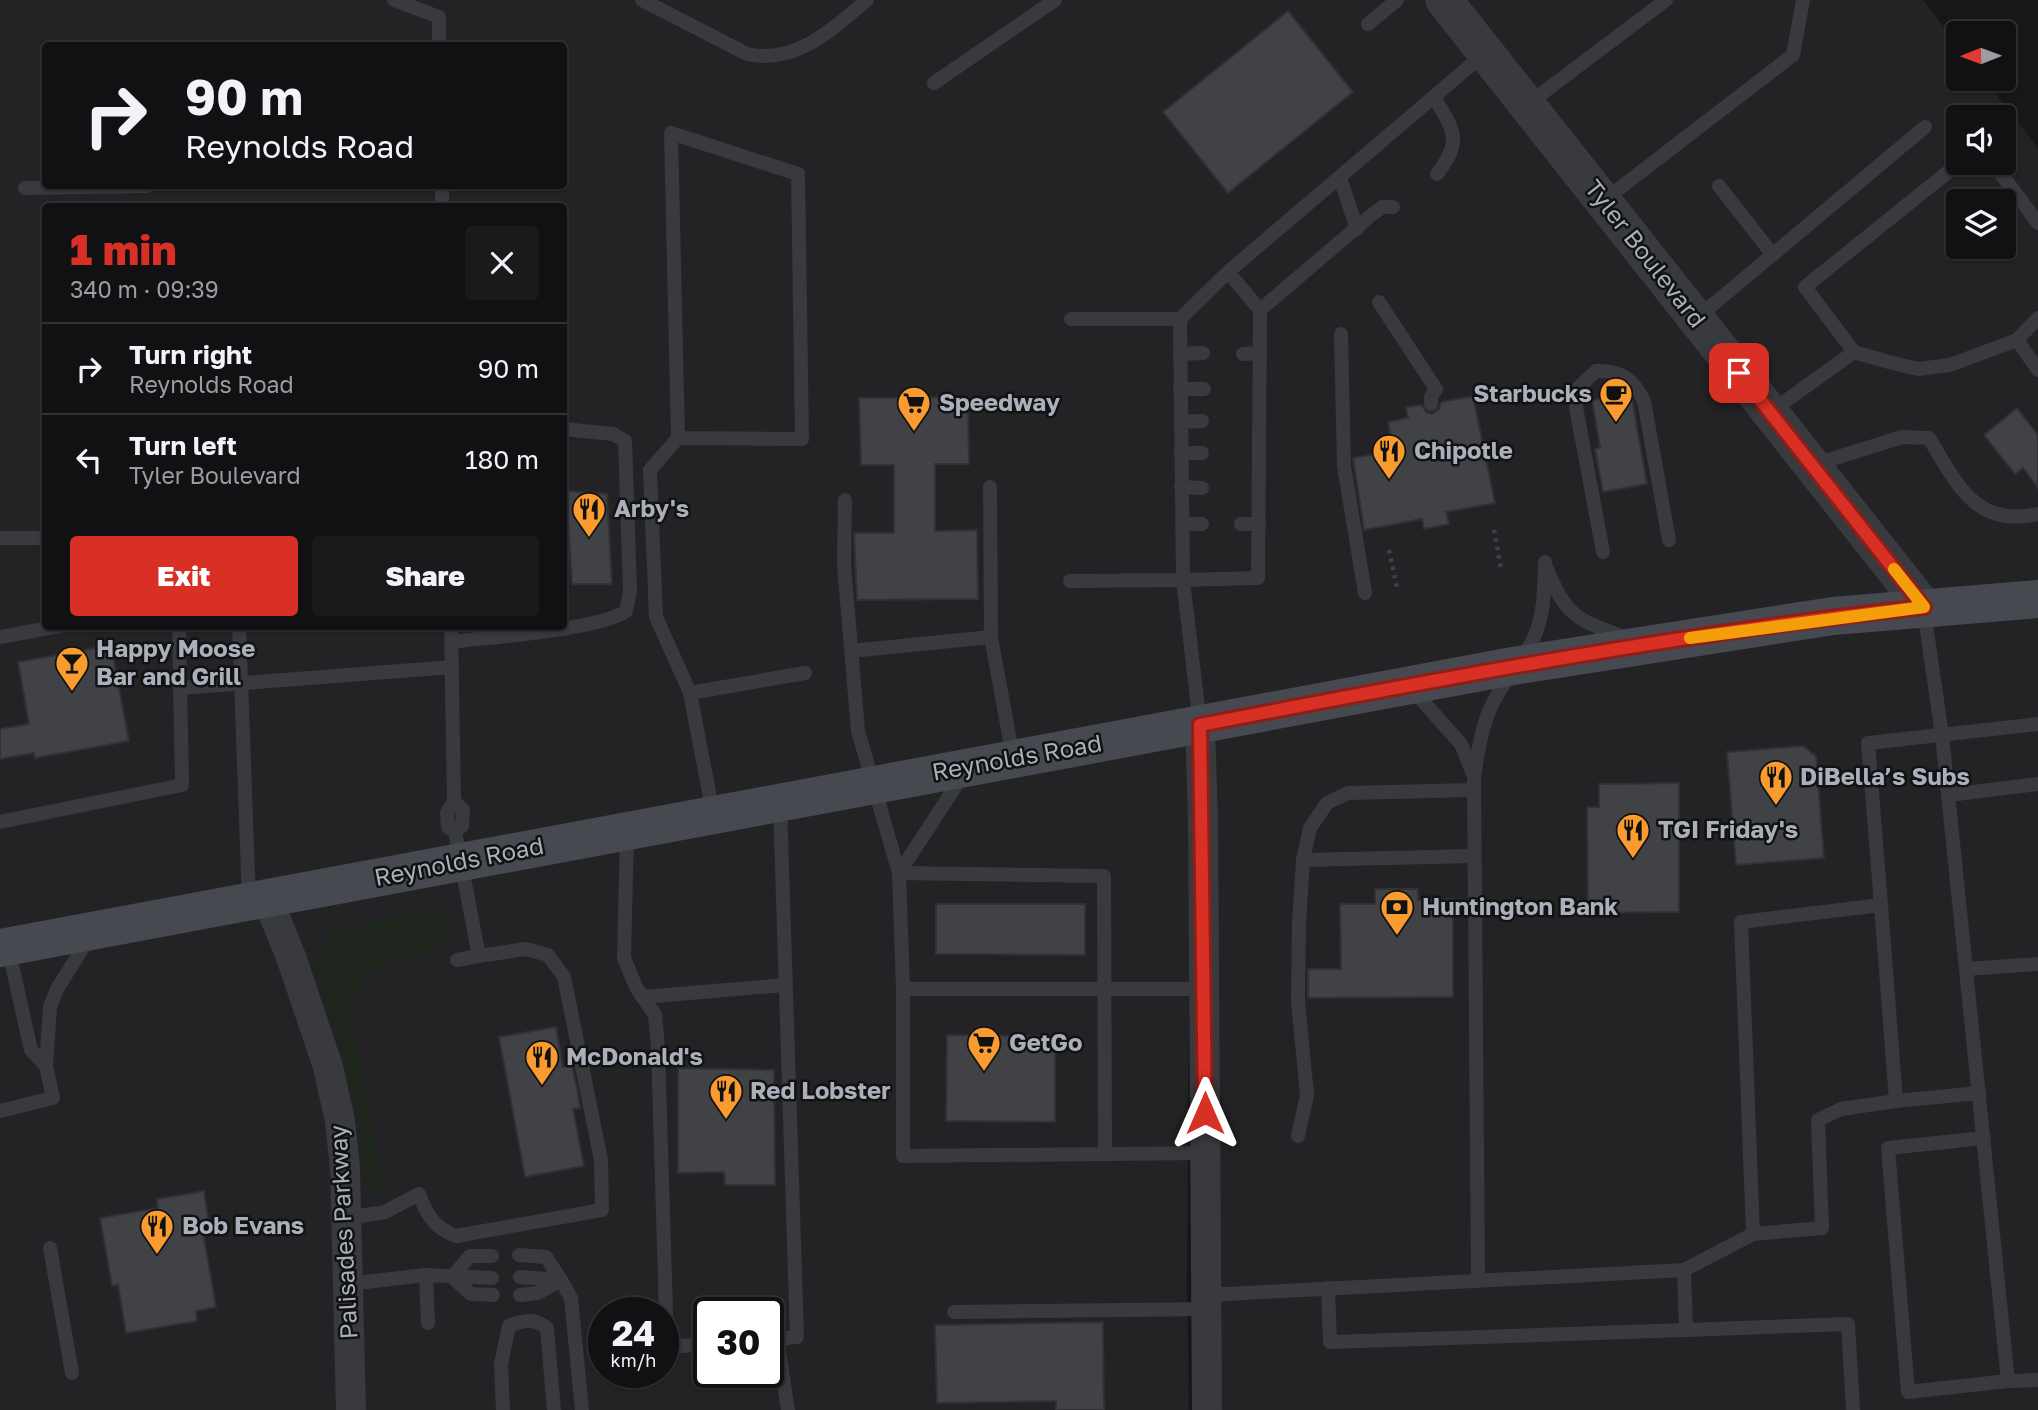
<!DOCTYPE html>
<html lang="en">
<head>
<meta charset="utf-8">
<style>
  :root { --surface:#111113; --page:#1a1a1c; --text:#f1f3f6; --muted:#9c9da0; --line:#303133; --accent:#d93025 }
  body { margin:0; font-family:"Golos Text",sans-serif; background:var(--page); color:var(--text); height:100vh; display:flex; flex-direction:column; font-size:26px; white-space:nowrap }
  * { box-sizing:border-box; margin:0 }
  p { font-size:23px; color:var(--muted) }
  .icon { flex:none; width:38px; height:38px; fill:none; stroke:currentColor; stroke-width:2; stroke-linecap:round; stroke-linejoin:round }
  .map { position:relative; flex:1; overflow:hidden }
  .side { position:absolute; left:42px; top:203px; width:525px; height:427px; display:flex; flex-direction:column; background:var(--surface); border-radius:7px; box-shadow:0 2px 5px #0004,0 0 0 2px var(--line) }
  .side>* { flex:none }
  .hud { position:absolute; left:42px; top:42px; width:525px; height:147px; border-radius:7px; box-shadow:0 2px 5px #0004,0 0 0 2px var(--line); background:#111113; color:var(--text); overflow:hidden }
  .needle { width:46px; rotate:269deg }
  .tools { position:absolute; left:1946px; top:21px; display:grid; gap:14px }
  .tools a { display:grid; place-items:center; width:70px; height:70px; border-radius:7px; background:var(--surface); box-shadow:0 2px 5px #0004,0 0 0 2px var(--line); font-size:35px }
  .speed { position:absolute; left:588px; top:1297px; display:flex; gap:14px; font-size:35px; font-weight:700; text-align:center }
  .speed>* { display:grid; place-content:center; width:91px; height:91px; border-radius:50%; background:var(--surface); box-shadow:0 2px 5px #0004,0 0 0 2px var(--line); line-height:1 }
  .speed small { font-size:18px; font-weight:400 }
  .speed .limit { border:4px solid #111; border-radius:10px; background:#fff; color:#111 }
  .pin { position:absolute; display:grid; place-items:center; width:60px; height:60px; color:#fff; margin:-30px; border-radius:14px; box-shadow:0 4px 10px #0006 }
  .me { position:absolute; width:77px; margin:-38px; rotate:0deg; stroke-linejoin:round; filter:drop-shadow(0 0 5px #0008) }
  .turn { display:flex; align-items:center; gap:24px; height:147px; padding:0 28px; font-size:32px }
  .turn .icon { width:91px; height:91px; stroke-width:2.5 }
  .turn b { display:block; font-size:49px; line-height:60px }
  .round { display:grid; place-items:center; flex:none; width:74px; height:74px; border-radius:7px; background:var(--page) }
  .overview { display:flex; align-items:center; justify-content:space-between; height:119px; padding:0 28px }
  h1 { font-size:42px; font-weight:800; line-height:52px; color:var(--accent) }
  .cta { display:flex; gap:14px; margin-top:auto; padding:14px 28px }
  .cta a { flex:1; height:80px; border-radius:7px; background:var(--accent); color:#fff; font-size:28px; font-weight:800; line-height:80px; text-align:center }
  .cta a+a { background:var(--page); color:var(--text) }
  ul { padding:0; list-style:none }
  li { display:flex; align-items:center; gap:21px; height:91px; padding:0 28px; border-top:2px solid var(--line) }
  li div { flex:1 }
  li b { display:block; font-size:26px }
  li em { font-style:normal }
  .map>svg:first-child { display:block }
</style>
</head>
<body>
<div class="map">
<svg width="2038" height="1410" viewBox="0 0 2038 1410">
  <rect width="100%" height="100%" fill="#171719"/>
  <g fill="#232326" fill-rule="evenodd">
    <path d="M0 0H1923L1958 45V79H1984L2038 148V590L0 941ZM46 46H564V186H46ZM1958 117H2004V163H1958ZM1958 201H2004V247H1958ZM46 206H564V626H46Z"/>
    <path d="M2038 610V1410H1221L1212 734 1632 660Z"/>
    <path d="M1191 737 1187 1276 1189 1410H0V961ZM604 1312H663V1372H604ZM709 1312H768V1372H709Z"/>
  </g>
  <path fill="#1d251d" d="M439 906C448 917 453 926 446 940 433 965 405 954 383 964 373 969 358 989 348 998L385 1191 375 1192C359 1175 363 1159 360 1137 353 1079 334 1024 315 968L316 955 329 932Z"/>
  <g fill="#414246" stroke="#313135" stroke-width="2">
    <path d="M1288 11 1353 92 1228 193 1163 112Z"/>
    <path d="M1628 393 1632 399 1647 484 1603 492 1595 449 1600 447 1592 400Z"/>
    <path d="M1473 396 1495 503 1446 512 1449 524 1424 529 1422 519 1364 530 1353 458 1393 451 1388 422 1408 418 1406 407 1422 405 1426 412 1432 414 1439 409 1441 402Z"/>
    <path d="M968 397 969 464H935V531L977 530 978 599 857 600 854 533H894V465H861L859 398Z"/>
    <path d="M2017 408 2038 435V488L2023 468 2015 474 1984 435Z"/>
    <path d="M566 491 607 494 612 584H572Z"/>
    <path d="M111 645 129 741 35 758 34 753 0 759V729L29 724 18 662Z"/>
    <path d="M1803 746 1816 756 1824 858 1736 865 1727 752Z"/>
    <path d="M1679 783V912L1588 913 1587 807H1599V784Z"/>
    <path d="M1375 889H1418V900L1453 899V997L1308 998V969H1341L1340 904H1375Z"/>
    <path d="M936 904H1085V955L936 954Z"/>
    <path d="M556 1027 563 1067 572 1066 577 1088 580 1108 573 1109 584 1166 525 1177 499 1037Z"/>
    <path d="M947 1035 1055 1036V1122L946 1121Z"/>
    <path d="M678 1068 774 1070 775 1185H725L724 1172 678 1173Z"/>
    <path d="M204 1191 209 1225 202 1226 216 1307 196 1311 197 1321 126 1333 118 1285 112 1286 100 1218 158 1208 157 1199Z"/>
    <path d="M1103 1322 1104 1410H1056V1401L937 1403 935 1325Z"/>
  </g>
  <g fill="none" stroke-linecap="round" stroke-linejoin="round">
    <g stroke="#3e4146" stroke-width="4.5" stroke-dasharray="3.5 5" stroke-linecap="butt">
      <path d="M1494 530 1501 569"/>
      <path d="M1389 550 1397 587"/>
    </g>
    <g stroke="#383a3e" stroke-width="14">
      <path d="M394 0 439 17V46"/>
      <path d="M642 0 747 54C796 65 832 29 867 0"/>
      <path d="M1368 24 1397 0"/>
      <path d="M934 83 1055 0"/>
      <path d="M1434 97C1454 131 1463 140 1437 174"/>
      <path d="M1528 104 1666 0"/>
      <path d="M1959 163 1805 287 1854 352 1889 362 1918 369 1950 365 2017 340"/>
      <path d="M1993 163 2038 223"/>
      <path d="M1340 178 1357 229"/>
      <path d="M442 186V206"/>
      <path d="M1719 186 1773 255"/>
      <path d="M25 188 147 186"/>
      <path d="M1603 201 1793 55 1803 0"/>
      <path d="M1373 214 1382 207H1393"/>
      <path d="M1228 272 1180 319 1183 580 1258 578 1260 310 1228 272 1485 53"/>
      <path d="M1379 302 1436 389 1431 397V404"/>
      <path d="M1260 310 1369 217"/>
      <path d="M1697 318 1925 127"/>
      <path d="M2038 318 2017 340 2038 370"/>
      <path d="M1071 319H1180"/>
      <path d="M1341 334 1344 466 1365 593"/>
      <path d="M1180 354 1203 353"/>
      <path d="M1243 354 1260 353"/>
      <path d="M1180 389H1204"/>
      <path d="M1770 412 1854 352"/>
      <path d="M1181 422 1202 421"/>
      <path d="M678 438 671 133 798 174 802 439 678 438 650 470 656 617 690 693 713 813"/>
      <path d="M1181 453H1202"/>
      <path d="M1813 465 1902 437 1929 438C1957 484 1975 528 2038 514"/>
      <path d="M990 487 991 637 1013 757"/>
      <path d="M1181 487 1202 488"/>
      <path d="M845 500 844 565 858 731 899 873 963 775"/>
      <path d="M1183 524H1202"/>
      <path d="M1241 524H1259"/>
      <path d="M0 538H46"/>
      <path d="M1603 552 1576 407 1578 388 1596 371C1621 370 1633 379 1644 401L1669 540"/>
      <path d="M1547 569C1567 619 1579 620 1627 638"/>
      <path d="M1070 581 1183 580 1200 724"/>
      <path d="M1924 611 1942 735 2008 1381 2038 1380"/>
      <path d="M239 626 249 901"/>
      <path d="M451 626 454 801"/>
      <path d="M0 637 60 626"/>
      <path d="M451 642C489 637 599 630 626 611L630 591 625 441 613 434 564 429"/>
      <path d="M851 651 991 637"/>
      <path d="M180 688 452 667"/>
      <path d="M1411 688 1461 744 1474 776"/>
      <path d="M690 693 805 673"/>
      <path d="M1949 795 2038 784"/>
      <path d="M0 822 182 785 179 626"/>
      <path d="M455 832 462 826 463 810 454 801 447 813 448 827 455 832 479 956 457 960"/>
      <path d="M627 832 624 958 636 987 655 1015 658 1048 667 1347 709 1344"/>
      <path d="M1303 860 1473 856"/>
      <path d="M1881 905 1868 743 2038 724"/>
      <path d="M8 947 31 1050 46 1066"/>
      <path d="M1966 969 2038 964"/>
      <path d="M903 989H1204"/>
      <path d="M642 997 785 985"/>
      <path d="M1896 1101 1979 1093"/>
      <path d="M0 1111 53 1098 46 1066 50 1007 57 989 89 938"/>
      <path d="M1298 1136 1307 1095 1298 1001 1299 923 1303 860 1310 828 1327 803 1348 793 1474 790"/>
      <path d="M1984 1138 1888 1148 1908 1392 2008 1381"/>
      <path d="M1105 1153 1104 876 899 873 903 989V1156L1205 1153"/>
      <path d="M347 1218 385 1212 419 1194C427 1215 434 1228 456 1236L602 1210 601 1160 564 977 548 955 526 949 479 956"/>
      <path d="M50 1248 72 1373"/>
      <path d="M519 1255 546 1257 561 1280 538 1293 520 1295"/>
      <path d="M492 1256H470L452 1277 471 1294 493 1295"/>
      <path d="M426 1275 428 1323"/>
      <path d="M520 1277 561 1280 571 1298 582 1410"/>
      <path d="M1478 1279 1474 776C1478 753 1481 729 1491 707 1501 685 1516 667 1529 647 1545 621 1544 591 1545 562"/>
      <path d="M348 1284 426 1275 492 1278"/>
      <path d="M1328 1288 1330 1342 1686 1330 1684 1270"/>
      <path d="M1207 1295 1684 1270 1753 1234 1822 1228 1818 1120 1841 1109 1896 1101 1881 905 1741 922 1753 1234"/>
      <path d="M954 1312 1207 1309"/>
      <path d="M1686 1330 1848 1324 1853 1410"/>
      <path d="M777 1339 788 1410"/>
      <path d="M768 1340 797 1337 780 804"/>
      <path d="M503 1410 501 1364 509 1326C524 1320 534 1318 547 1328L554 1410"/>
    </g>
    <g stroke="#383a3e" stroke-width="30">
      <path d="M1200 725 1203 820 1207 1410"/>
      <path d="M267 898 291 957 328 1067 340 1121 345 1168 351 1410"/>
    </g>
    <path stroke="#383a3e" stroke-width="37" d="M1444 0 1924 607"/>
    <path stroke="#46494f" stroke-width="38" d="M0 948 1513 666 1833 616 2038 599"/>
  </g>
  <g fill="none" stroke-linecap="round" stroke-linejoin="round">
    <defs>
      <path id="route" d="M1205 1113 1200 725C1440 679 1680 633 1924 607L1739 373"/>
    </defs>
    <use href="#route" stroke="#8d1f18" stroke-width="18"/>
    <use href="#route" stroke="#d93025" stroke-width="12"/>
    <path stroke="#f59e0b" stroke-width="12" d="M1690 638 1924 607 1894 569"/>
  </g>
  <defs>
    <symbol id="cafe-pin" viewBox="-11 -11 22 30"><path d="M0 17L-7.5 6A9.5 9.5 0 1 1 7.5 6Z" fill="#fa9b2f" stroke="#121214"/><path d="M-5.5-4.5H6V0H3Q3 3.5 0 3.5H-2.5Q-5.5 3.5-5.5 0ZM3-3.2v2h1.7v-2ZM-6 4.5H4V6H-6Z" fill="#111"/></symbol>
    <symbol id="supermarket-pin" viewBox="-11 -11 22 30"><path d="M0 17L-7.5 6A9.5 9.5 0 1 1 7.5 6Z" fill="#fa9b2f" stroke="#121214"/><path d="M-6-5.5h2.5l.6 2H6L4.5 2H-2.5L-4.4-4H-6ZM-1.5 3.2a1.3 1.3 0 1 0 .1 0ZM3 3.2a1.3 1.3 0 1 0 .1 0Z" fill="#111"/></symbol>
    <symbol id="restaurant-pin" viewBox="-11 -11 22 30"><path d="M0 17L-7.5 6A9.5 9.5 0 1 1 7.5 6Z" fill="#fa9b2f" stroke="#121214"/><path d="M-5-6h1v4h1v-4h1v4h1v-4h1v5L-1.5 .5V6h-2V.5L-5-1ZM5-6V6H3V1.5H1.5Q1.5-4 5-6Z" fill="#111"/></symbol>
    <symbol id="bar-pin" viewBox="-11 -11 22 30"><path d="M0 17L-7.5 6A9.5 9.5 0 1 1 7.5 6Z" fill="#fa9b2f" stroke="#121214"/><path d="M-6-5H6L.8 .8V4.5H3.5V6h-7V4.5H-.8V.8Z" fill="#111"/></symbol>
    <symbol id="bank-pin" viewBox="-11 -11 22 30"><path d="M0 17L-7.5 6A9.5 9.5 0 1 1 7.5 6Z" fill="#fa9b2f" stroke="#121214"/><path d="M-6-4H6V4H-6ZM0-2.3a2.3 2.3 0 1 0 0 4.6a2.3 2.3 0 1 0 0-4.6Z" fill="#111"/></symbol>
  </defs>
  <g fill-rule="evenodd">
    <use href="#cafe-pin" x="1597" y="375" width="38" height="52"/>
    <use href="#supermarket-pin" x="895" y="384" width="38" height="52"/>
    <use href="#restaurant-pin" x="1370" y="432" width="38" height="52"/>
    <use href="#restaurant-pin" x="570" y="490" width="38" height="52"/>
    <use href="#bar-pin" x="53" y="644" width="38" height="52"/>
    <use href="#restaurant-pin" x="1757" y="758" width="38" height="52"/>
    <use href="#restaurant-pin" x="1614" y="811" width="38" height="52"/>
    <use href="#bank-pin" x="1378" y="888" width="38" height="52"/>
    <use href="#supermarket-pin" x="965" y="1024" width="38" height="52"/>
    <use href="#restaurant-pin" x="523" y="1038" width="38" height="52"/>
    <use href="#restaurant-pin" x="707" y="1072" width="38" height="52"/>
    <use href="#restaurant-pin" x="138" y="1207" width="38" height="52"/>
  </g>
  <g text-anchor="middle" stroke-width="5" stroke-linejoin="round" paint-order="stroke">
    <g font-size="24" fill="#a9b0ba" stroke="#121214">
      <text transform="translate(1645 254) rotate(52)" y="8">Tyler Boulevard</text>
      <text transform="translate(1017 758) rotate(-10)" y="8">Reynolds Road</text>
      <text transform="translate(459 862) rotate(-11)" y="8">Reynolds Road</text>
      <text transform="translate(344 1232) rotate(-93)" y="8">Palisades Parkway</text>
    </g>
    <g font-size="24" font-weight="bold" fill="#a9b0ba" stroke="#121214" text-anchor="start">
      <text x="1592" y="402" text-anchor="end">Starbucks</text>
      <text x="939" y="411">Speedway</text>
      <text x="1414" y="459">Chipotle</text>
      <text x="614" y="517">Arby's</text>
      <text x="96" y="657">Happy Moose<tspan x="96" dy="28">Bar and Grill</tspan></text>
      <text x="1800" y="785">DiBella’s Subs</text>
      <text x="1658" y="838">TGI Friday's</text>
      <text x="1422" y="915">Huntington Bank</text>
      <text x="1009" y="1051">GetGo</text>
      <text x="566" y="1065">McDonald's</text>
      <text x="750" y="1099">Red Lobster</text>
      <text x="182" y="1234">Bob Evans</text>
    </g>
  </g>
</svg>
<div class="tools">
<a><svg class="needle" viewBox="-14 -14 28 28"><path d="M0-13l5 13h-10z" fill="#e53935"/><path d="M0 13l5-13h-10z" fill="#9c9da0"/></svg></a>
<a><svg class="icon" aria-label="sound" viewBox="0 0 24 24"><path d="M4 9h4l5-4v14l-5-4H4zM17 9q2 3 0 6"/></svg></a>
<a><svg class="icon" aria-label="layers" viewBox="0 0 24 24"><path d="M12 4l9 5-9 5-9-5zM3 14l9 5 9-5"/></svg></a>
</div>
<div class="speed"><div>24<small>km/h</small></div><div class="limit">30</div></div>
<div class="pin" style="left:1739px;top:373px;background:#d93025"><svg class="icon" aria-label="arrive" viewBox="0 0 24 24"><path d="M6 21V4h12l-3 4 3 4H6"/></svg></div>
<svg class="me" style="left:1205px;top:1113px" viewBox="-20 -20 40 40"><path d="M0-17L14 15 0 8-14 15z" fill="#d93025" stroke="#fff" stroke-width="4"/></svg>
<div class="hud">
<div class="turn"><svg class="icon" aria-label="right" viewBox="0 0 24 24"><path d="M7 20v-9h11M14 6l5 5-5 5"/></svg><div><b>90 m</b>Reynolds Road</div></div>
</div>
<section class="side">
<div class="overview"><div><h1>1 min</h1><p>340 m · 09:39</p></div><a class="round"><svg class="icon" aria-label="close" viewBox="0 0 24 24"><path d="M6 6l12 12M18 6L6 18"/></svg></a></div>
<ul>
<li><svg class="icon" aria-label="right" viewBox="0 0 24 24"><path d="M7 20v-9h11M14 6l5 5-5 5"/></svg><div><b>Turn right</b><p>Reynolds Road</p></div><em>90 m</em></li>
<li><svg class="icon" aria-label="left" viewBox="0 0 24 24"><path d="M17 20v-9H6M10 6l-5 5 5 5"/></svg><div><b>Turn left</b><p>Tyler Boulevard</p></div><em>180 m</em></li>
</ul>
<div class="cta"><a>Exit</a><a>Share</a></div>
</section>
</div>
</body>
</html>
